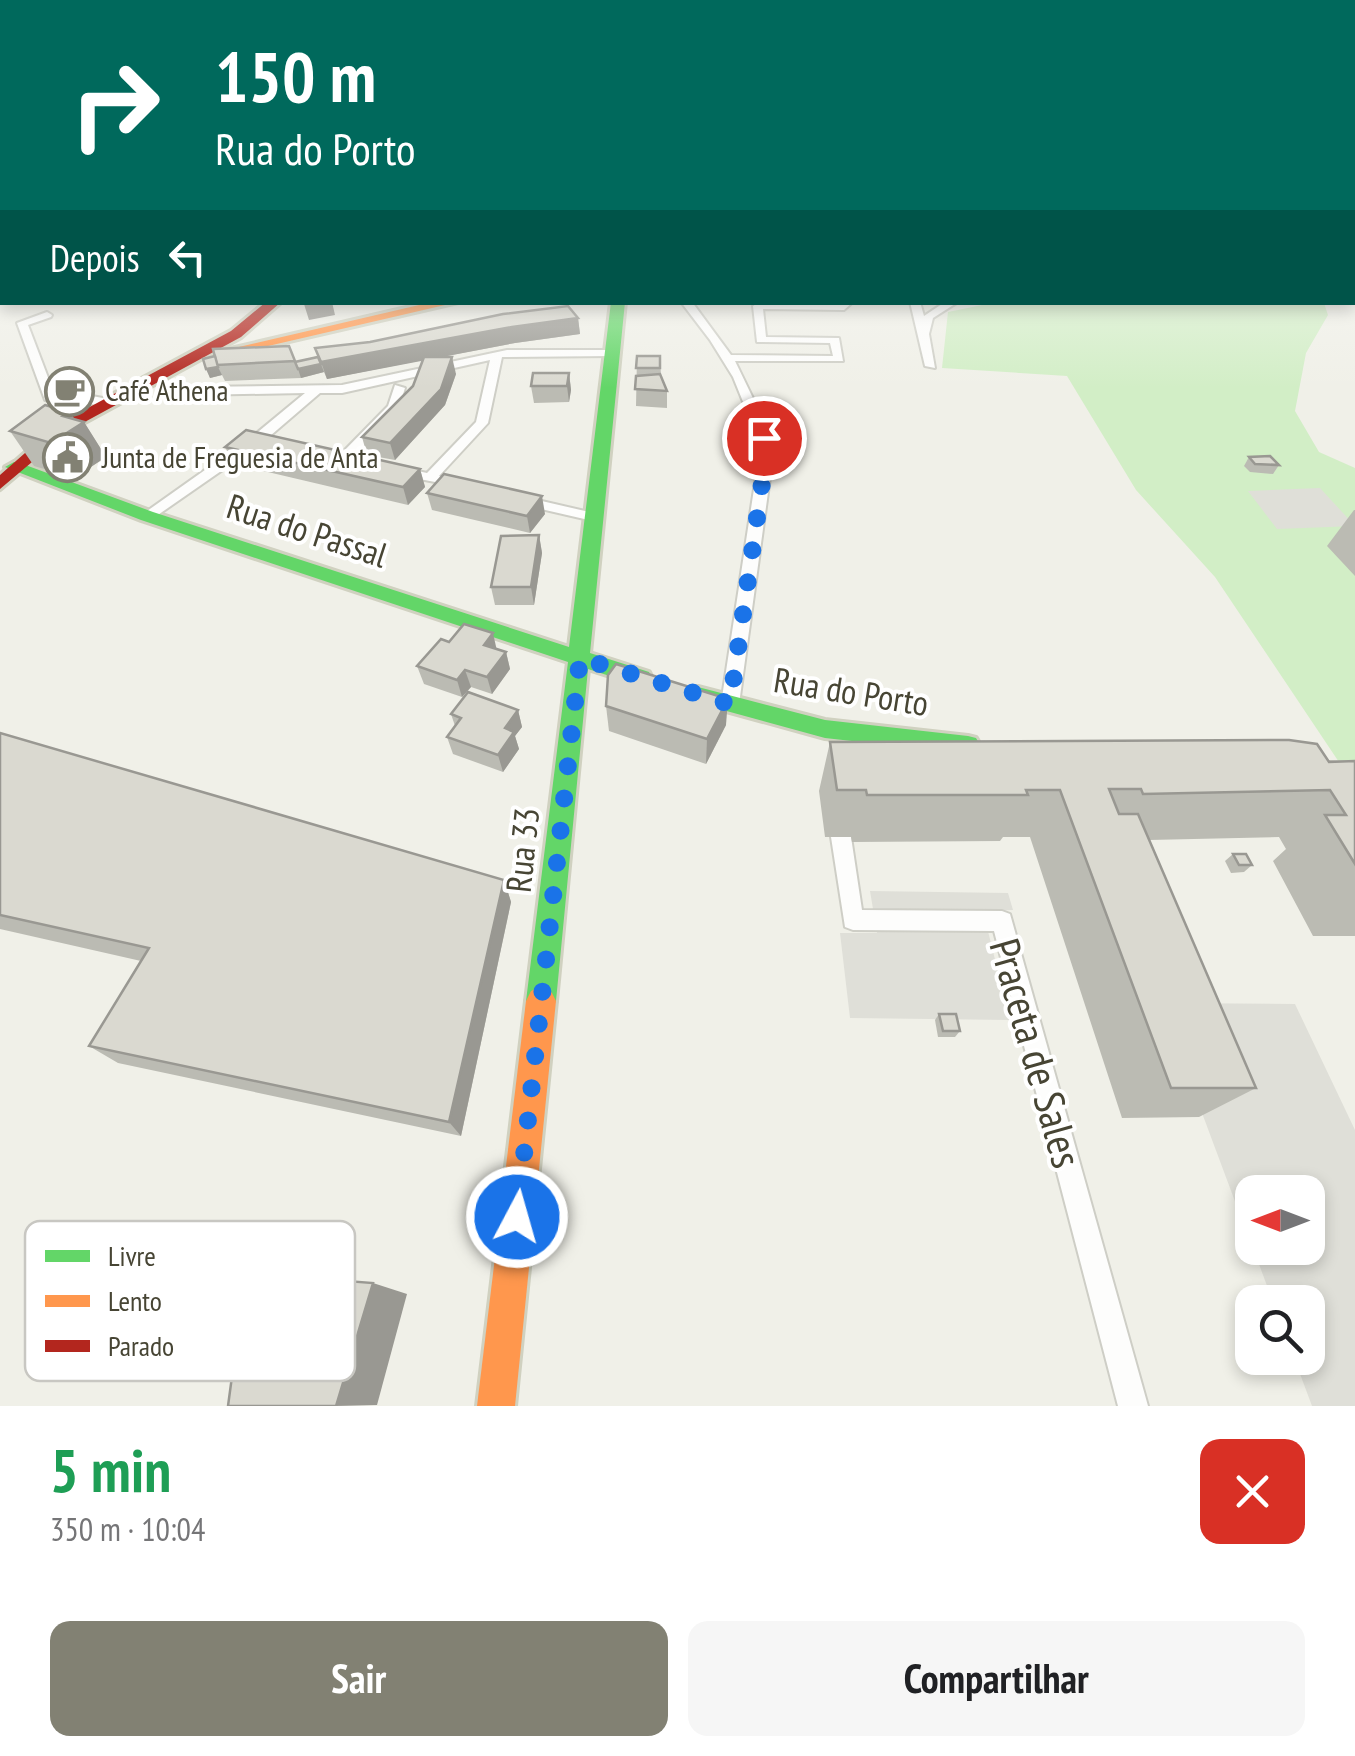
<!DOCTYPE html>
<html lang="pt">
<head>
<meta charset="utf-8">
<style>
  :root { --surface:#fff; --page:#f6f6f6; --text:#202124; --muted:#757577; --accent:#828173 }
  body { margin:0; font-family:"PT Sans Narrow",sans-serif; background:var(--page); color:var(--text); height:100vh; display:flex; flex-direction:column; font-size:38px; white-space:nowrap }
  * { box-sizing:border-box; margin:0 }
  p { font-size:32px; color:var(--muted) }
  .icon { flex:none; width:55px; height:55px; fill:none; stroke:currentColor; stroke-width:2; stroke-linecap:round; stroke-linejoin:round }
  .map { position:relative; height:1406px; overflow:hidden }
  .details { display:flex; flex-direction:column; background:var(--surface); flex:1 }
  .details>* { flex:none }
  .banner { position:absolute; left:0px; top:0px; width:1355px; height:305px; box-shadow:0 5px 15px #0003; background:#00695c; color:#fff; overflow:hidden }
  .needle { width:65px; rotate:270deg }
  .tools { position:absolute; left:1235px; top:1175px; display:grid; gap:20px }
  .tools a { display:grid; place-items:center; width:90px; height:90px; border-radius:20px; background:var(--surface); box-shadow:0 5px 15px #0003; font-size:50px }
  .pin { position:absolute; display:grid; place-items:center; width:85px; height:85px; color:#fff; margin:-42px; border:5px solid #fff; border-radius:50%; box-shadow:0 2px 10px #0007 }
  .me { position:absolute; width:110px; margin:-55px; rotate:6deg; stroke-linejoin:round; filter:drop-shadow(0 0 8px #0008) }
  .turn { display:flex; align-items:center; gap:35px; height:210px; padding:0 50px; font-size:45px }
  .turn .icon { width:130px; height:130px; stroke-width:2.5 }
  .turn b { display:block; font-size:70px; line-height:85px }
  .then { display:flex; align-items:center; height:95px; padding:0 50px; background:#0003; gap:20px; font-size:38px }
  .round { display:grid; place-items:center; flex:none; width:105px; height:105px; border-radius:20px; background:var(--page) }
  .overview { display:flex; align-items:center; justify-content:space-between; height:170px; padding:0 50px }
  h1 { font-size:60px; font-weight:800; line-height:75px; color:#1e9e55 }
  .button { display:flex; gap:20px; margin-top:auto; padding:20px 50px }
  .button a { flex:1; height:115px; border-radius:20px; background:var(--accent); color:#fff; font-size:40px; font-weight:800; line-height:115px; text-align:center }
  .button a+a { background:var(--page); color:var(--text) }
  .map>svg:first-child { display:block }
</style>
</head>
<body>
<div class="map">
<svg width="1355" height="1406" viewBox="0 0 1355 1406">
  <rect width="100%" height="100%" fill="#f0f0e8"/>
  <path fill="#d2eec6" d="M992 303H1324L1328 315 1306 353 1295 411 1319 452 1355 468V786L1215 577 1136 490 1067 376 942 368 948 312Z"/>
  <g fill="#dfdfd8">
    <path d="M1320 488 1355 526 1277 529 1248 491Z"/>
    <path d="M870 891 1008 893 1013 910 983 911 1010 1020 850 1018 840 933H877Z"/>
    <path d="M1161 1003 1295 1004 1355 1130V1406H1312L1294 1358H1308V1302H1273L1253 1248H1308V1192H1252V1247Z"/>
  </g>
  <g fill="none" stroke-linecap="round" stroke-linejoin="round">
    <defs>
      <g id="street">
        <path d="M2 246V252L0 253V247Z"/>
        <path d="M681 302H692L731 355 833 356 830 343 757 342 753 306 758 303 853 302 844 310 763 309 766 337 839 338 843 361H735L763 419 772 463 739 704 736 709H724L721 704 758 463 750 419 733 377 710 340Z"/>
        <path d="M910 302H920L924 316 945 302H958L933 318 929 334 935 368 925 366Z"/>
        <path d="M47 312 52 315 51 317 28 325 55 396 76 393 108 399V405C98 405 51 402 45 400L17 323Z"/>
        <path d="M507 350H612L618 353 612 356 502 357 488 423 439 476 466 482V488L399 475 392 471 399 467 427 473 476 422 490 360 342 393H320L263 442 152 519 147 520 140 516 253 436 305 393 192 395 150 380V376L193 387 342 385Z"/>
        <path d="M395 385 405 388 398 410 349 462H339V456L388 406Z"/>
        <path d="M520 496 598 514 600 517 593 521 515 503 513 500Z"/>
        <path d="M841 828 848 831 851 837 862 910 1002 911 1010 914 1148 1406H1118L994 931 853 930 845 927 831 837 834 831Z"/>
      </g>
      <g id="fast">
        <path d="M611 302H625L590 653 649 672 652 678 641 686 588 669 556 1001 551 1011 541 1016 531 1011 526 1001 568 662 141 520 5 467 14 462 20 463 153 512 569 647Z"/>
        <path d="M698 687 825 720 968 736 976 738 980 745 976 752 968 754 825 738 690 701 687 695 690 689Z"/>
      </g>
      <g id="slow">
        <path d="M432 302H458L220 357 213 353Z"/>
        <path d="M541 986 551 991 556 1001 515 1406H477L526 1001 531 991Z"/>
      </g>
      <path id="jam" d="M266 302H281L241 337 70 430 0 489V475L58 424 231 331Z"/>
    </defs>
    <use href="#street" stroke="#cecec6" stroke-width="4"/>
    <use href="#fast" stroke="#d0d1c0" stroke-width="6"/>
    <use href="#slow" stroke="#d0d1c0" stroke-width="6"/>
    <use href="#jam" stroke="#d0d1c0" stroke-width="6"/>
    <use href="#street" fill="#fdfdfc" fill-rule="evenodd"/>
    <use href="#fast" fill="#63d668" fill-rule="evenodd"/>
    <use href="#slow" fill="#ff974d" fill-rule="evenodd"/>
    <use href="#jam" fill="#b3261e" fill-rule="evenodd"/>
  </g>
  <g fill="#bbbbb3">
    <path d="M1352 191H1355V214L1352 210Z"/>
    <path d="M578 318 580 334 515 343 441 357 456 374 445 405 395 460 367 455 362 437 413 386 423 360 327 379 324 372 301 378V376V378L225 381 222 375 210 378 203 359 295 362 370 342Z"/>
    <path d="M637 356H660L661 376 667 391V408L636 406Z"/>
    <path d="M569 373 571 390 569 402 534 403 531 386Z"/>
    <path d="M75 420 84 422 106 457 74 478 34 466 10 431Z"/>
    <path d="M225 447 420 469 425 487 408 505 234 464Z"/>
    <path d="M1249 457 1279 465 1273 474 1250 472 1244 466Z"/>
    <path d="M427 493 545 514 530 533 432 510Z"/>
    <path d="M1354 510H1355V576L1327 546Z"/>
    <path d="M539 535 542 553 534 605H495L491 587Z"/>
    <path d="M449 642 506 652 510 669 492 694 471 687 462 697 424 684 417 666Z"/>
    <path d="M606 706 726 725 706 764 609 731Z"/>
    <path d="M518 710 522 727 515 736 519 749 503 772 453 754 447 737 455 726 451 714Z"/>
    <path d="M0 733 504 880 511 902 461 1136 118 1063 89 1046 141 961 0 929Z"/>
    <path d="M830 742 1355 761V936H1313L1273 861 1286 849 1279 837 1149 840 1256 1088 1199 1117 1122 1118 1030 837H1003L1000 841 852 842 851 837H825L819 791Z"/>
    <path d="M1233 854 1252 865 1244 872 1231 873 1225 861Z"/>
    <path d="M939 1014 960 1031 955 1037H938L935 1020Z"/>
  </g>
  <g fill="#999892">
    <path d="M313 302H332L335 315 309 320 304 304Z"/>
    <path d="M578 318 580 334 515 343 327 379 321 362 512 327Z"/>
    <path d="M452 357 456 374 445 405 395 460 390 443Z"/>
    <path d="M321 364 324 372 301 378 298 369Z"/>
    <path d="M218 367 222 375 210 378 206 369Z"/>
    <path d="M569 373 571 390 569 402 567 386Z"/>
    <path d="M70 412 79 426 84 422 106 457 74 478 51 443 63 416Z"/>
    <path d="M420 469 425 487 408 505 403 487Z"/>
    <path d="M542 496 545 514 530 533 527 516Z"/>
    <path d="M539 535 542 553 534 605 531 587Z"/>
    <path d="M493 633 497 651 484 645Z"/>
    <path d="M506 652 510 669 492 694 487 677Z"/>
    <path d="M465 670 471 687 462 697 457 680Z"/>
    <path d="M728 699 726 725 706 764 707 739Z"/>
    <path d="M518 710 522 727 515 736 519 749 503 772 498 755 505 728Z"/>
    <path d="M504 880 511 902 461 1136 449 1122Z"/>
    <path d="M373 1283 407 1294 377 1405 336 1406Z"/>
  </g>
  <g fill="#dad9d0" stroke="#999892" stroke-width="2.5">
    <path d="M568 306 578 318 512 327 321 362 315 348 370 342 503 314Z"/>
    <path d="M289 346 295 361 217 365 213 349Z"/>
    <path d="M215 356 218 367 206 369 203 359Z"/>
    <path d="M637 356H660V368H636Z"/>
    <path d="M318 357 321 364 298 369 295 362Z"/>
    <path d="M424 357H452L441 389 390 443 362 437 413 386Z"/>
    <path d="M533 373H569L567 386H531Z"/>
    <path d="M660 374 667 391 635 389 636 376Z"/>
    <path d="M45 405 70 412 63 416 84 422 51 443 10 431Z"/>
    <path d="M246 430 420 469 403 487 225 447Z"/>
    <path d="M1270 456 1279 465 1255 464 1249 457Z"/>
    <path d="M444 474 542 496 527 516 427 493Z"/>
    <path d="M539 535 531 587H491L501 536Z"/>
    <path d="M464 624 493 633 484 645 506 652 487 677 465 670 457 680 417 666 441 639 449 642Z"/>
    <path d="M616 664 728 699 707 739 606 706 608 675Z"/>
    <path d="M468 692 518 710 505 728 514 732 498 755 447 737 461 718 451 714Z"/>
    <path d="M0 733 504 880 449 1122 89 1046 149 948 0 915Z"/>
    <path d="M1289 740 1317 744 1329 762 1355 761V864L1325 815H1346L1330 790 1143 794 1141 789H1109L1119 814H1138L1256 1088H1171L1060 790H1026L1028 795H867L866 790H837L830 742Z"/>
    <path d="M1233 854H1246L1252 865H1239Z"/>
    <path d="M939 1014H956L960 1031H943Z"/>
    <path d="M246 1273 373 1283 336 1406H228Z"/>
  </g>
  <linearGradient id="sky" x2="0" y2="1"><stop stop-color="#93bbec"/><stop offset="0.49" stop-color="#f8f8f5"/><stop offset="1" stop-color="#f8f8f5" stop-opacity="0"/></linearGradient>
  <rect width="1355" height="388" fill="url(#sky)"/>
  <g fill="none" stroke-linecap="round" stroke-linejoin="round">
    <path stroke="#1a73e8" stroke-width="18" stroke-dasharray="0 32.4" d="M517 1217 580 658 730 704 765 463 764 438"/>
  </g>
  <defs>
    <symbol id="cafe-ring" viewBox="-11 -11 22 22"><circle r="9.5" fill="#fff" stroke="#828173" stroke-width="1.5"/><path d="M-5.5-4.5H6V0H3Q3 3.5 0 3.5H-2.5Q-5.5 3.5-5.5 0ZM3-3.2v2h1.7v-2ZM-6 4.5H4V6H-6Z" fill="#828173"/></symbol>
    <symbol id="civic-ring" viewBox="-11 -11 22 22"><circle r="9.5" fill="#fff" stroke="#828173" stroke-width="1.5"/><path d="M-.6-6.5H3V-4.5H.6V-3L4-1V1h2V6H-6V1h2V-1L-.6-3ZM-1.2 2.5V6h2.4V2.5Z" fill="#828173"/></symbol>
  </defs>
  <g fill-rule="evenodd">
    <use href="#cafe-ring" x="42" y="364" width="55" height="55"/>
    <use href="#civic-ring" x="40" y="430" width="55" height="55"/>
  </g>
  <g text-anchor="middle" stroke-width="8" stroke-linejoin="round" paint-order="stroke">
    <g font-size="30" fill="#474534" stroke="#fff" text-anchor="start">
      <text x="105" y="401">Café Athena</text>
      <text x="102" y="468">Junta de Freguesia de Anta</text>
    </g>
    <g font-size="35" fill="#474534" stroke="#fff">
      <text transform="translate(307 531) rotate(18)" y="12">Rua do Passal</text>
      <text transform="translate(851 692) rotate(9)" y="12">Rua do Porto</text>
      <text transform="translate(523 850) rotate(-84)" y="12">Rua 33</text>
    </g>
    <g font-size="42" fill="#474534" stroke="#fff">
      <text transform="translate(1036 1053) rotate(74)" y="15">Praceta de Sales</text>
    </g>
  </g>
  <rect x="25" y="1221" width="330" height="160" rx="15" fill="#fff" stroke="#c8c7c2" stroke-width="2.5"/>
  <rect x="45" y="1250" width="45" height="12" fill="#63d668"/>
  <rect x="45" y="1295" width="45" height="12" fill="#ff974d"/>
  <rect x="45" y="1340" width="45" height="12" fill="#b3261e"/>
  <g font-size="28" fill="#474534">
    <text x="108" y="1266">Livre</text>
    <text x="108" y="1311">Lento</text>
    <text x="108" y="1356">Parado</text>
  </g>
</svg>
<div class="tools">
<a><svg class="needle" viewBox="-14 -14 28 28"><path d="M0-13l5 13h-10z" fill="#e53935"/><path d="M0 13l5-13h-10z" fill="#757577"/></svg></a>
<a><svg class="icon" aria-label="search" viewBox="0 0 24 24"><circle cx="10" cy="10" r="6"/><path d="M15 15l6 6"/></svg></a>
</div>
<div class="pin" style="left:764px;top:438px;background:#d93025"><svg class="icon" aria-label="arrive" viewBox="0 0 24 24"><path d="M6 21V4h12l-3 4 3 4H6"/></svg></div>
<svg class="me" style="left:517px;top:1217px" viewBox="-20 -20 40 40"><circle r="17" fill="#1a73e8" stroke="#fff" stroke-width="3"/><path d="M0-11L8 9 0 5-8 9z" fill="#fff"/></svg>
<div class="banner">
<div class="turn"><svg class="icon" aria-label="right" viewBox="0 0 24 24"><path d="M7 20v-9h11M14 6l5 5-5 5"/></svg><div><b>150 m</b>Rua do Porto</div></div>
<div class="then">Depois<svg class="icon" aria-label="left" viewBox="0 0 24 24"><path d="M17 20v-9H6M10 6l-5 5 5 5"/></svg></div>
</div>
</div>
<section class="details">
<div class="overview"><div><h1>5 min</h1><p>350 m · 10:04</p></div><a class="round" style="background:#d93025;color:#fff"><svg class="icon" aria-label="close" viewBox="0 0 24 24"><path d="M6 6l12 12M18 6L6 18"/></svg></a></div>
<div class="button"><a>Sair</a><a>Compartilhar</a></div>
</section>
</body>
</html>
